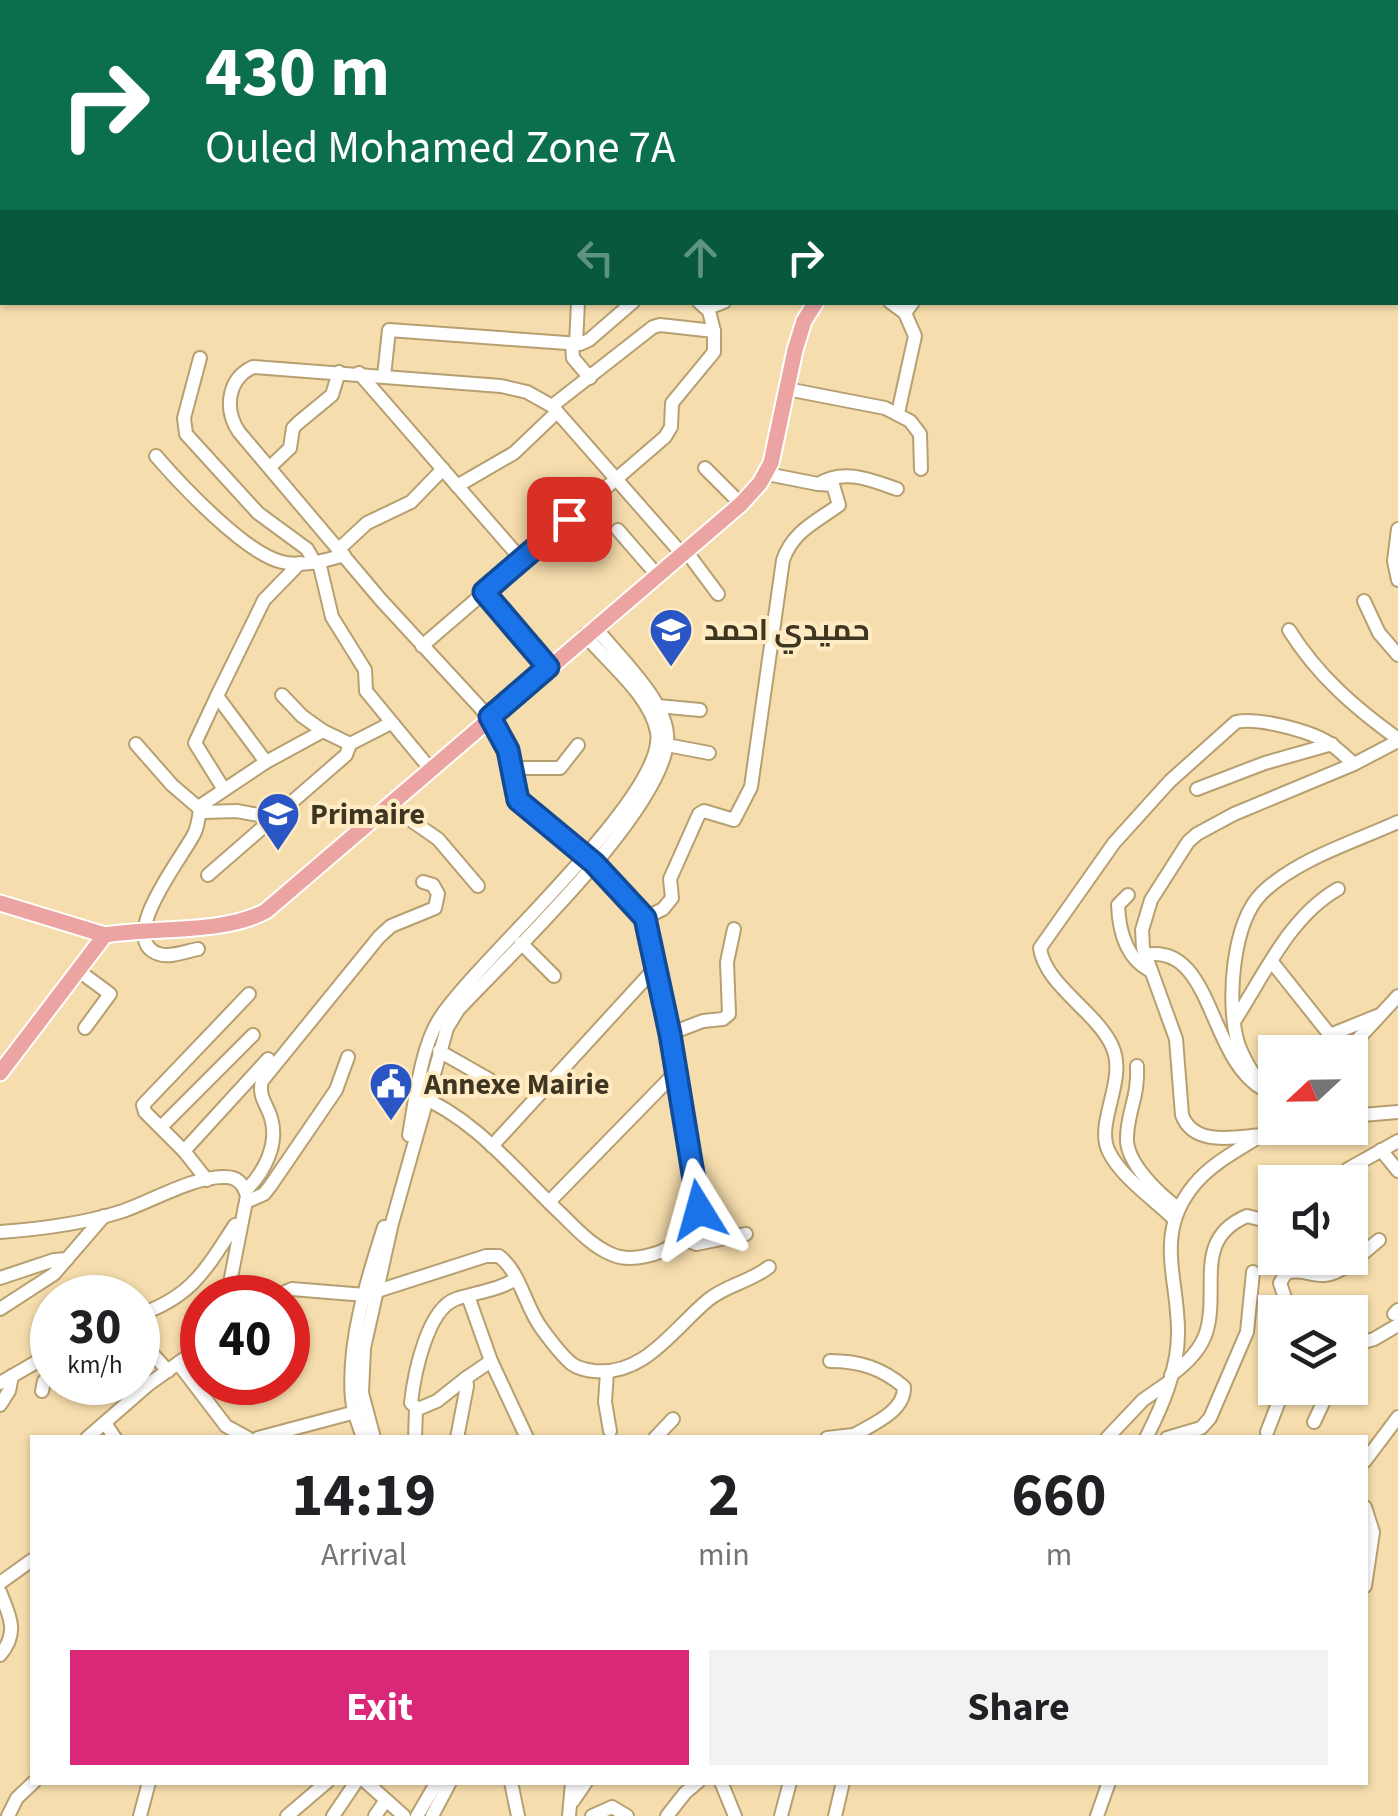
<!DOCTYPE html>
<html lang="en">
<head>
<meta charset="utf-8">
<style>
  :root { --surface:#fff; --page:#f2f2f2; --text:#202124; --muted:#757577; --accent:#db2777 }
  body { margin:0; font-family:"Source Sans 3",Cairo,sans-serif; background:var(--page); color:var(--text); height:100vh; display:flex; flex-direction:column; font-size:38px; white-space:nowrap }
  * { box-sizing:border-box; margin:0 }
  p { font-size:32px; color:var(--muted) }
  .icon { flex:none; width:55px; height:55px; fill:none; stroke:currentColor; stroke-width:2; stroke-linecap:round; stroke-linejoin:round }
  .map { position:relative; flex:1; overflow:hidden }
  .panel { position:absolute; left:30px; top:1435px; width:1338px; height:350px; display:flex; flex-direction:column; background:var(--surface); border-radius:0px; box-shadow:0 2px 8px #0004 }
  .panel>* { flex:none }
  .top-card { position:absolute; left:0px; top:0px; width:1400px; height:305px; box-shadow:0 2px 8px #0004; background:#0b6e4f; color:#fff; overflow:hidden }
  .needle { width:65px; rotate:248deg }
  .controls { position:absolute; left:1258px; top:1035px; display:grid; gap:20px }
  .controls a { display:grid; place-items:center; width:110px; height:110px; border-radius:0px; background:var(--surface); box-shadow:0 2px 8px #0004; font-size:50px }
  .speed { position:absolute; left:30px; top:1275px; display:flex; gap:20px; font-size:50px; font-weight:700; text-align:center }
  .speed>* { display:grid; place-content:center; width:130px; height:130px; border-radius:50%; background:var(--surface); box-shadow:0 2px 8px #0004; line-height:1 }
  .speed small { font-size:25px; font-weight:400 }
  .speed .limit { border:15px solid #d22; background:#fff; color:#111 }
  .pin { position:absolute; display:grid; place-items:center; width:85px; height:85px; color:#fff; margin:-42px; border-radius:20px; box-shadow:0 5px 15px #0006 }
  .me { position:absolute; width:110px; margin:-55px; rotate:352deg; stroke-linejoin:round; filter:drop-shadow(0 0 8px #0008) }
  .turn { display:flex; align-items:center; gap:35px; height:210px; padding:0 40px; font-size:45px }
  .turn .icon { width:130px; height:130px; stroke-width:2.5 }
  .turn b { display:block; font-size:70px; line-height:85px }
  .lanes { display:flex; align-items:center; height:95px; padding:0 40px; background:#0003; justify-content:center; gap:50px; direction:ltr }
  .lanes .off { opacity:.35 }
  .eta { display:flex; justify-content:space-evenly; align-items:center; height:170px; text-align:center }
  .eta b { font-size:60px; font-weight:700; line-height:70px }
  .button { display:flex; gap:20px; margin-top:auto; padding:20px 40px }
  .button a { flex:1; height:115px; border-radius:0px; background:var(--accent); color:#fff; font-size:40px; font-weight:700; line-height:115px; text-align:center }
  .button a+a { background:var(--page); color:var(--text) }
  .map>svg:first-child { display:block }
</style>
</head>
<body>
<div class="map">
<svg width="1398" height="1816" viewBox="0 0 1398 1816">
  <rect width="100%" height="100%" fill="#f6ddad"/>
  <path fill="#c19634" d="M81 0H557L82 2Z"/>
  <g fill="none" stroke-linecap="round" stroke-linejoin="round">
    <defs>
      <g id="minor">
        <path d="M1182 0V2"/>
        <path d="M699 302 709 311 714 331"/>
        <path d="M890 302 905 313 913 302"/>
        <path d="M708 308 724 302"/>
        <path d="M576 344 578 302"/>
        <path d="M572 345 573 358 590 378"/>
        <path d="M200 358 184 418 186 434 258 513 307 549 315 563"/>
        <path d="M359 373 521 559"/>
        <path d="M384 376 389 330 580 344 589 340 633 302"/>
        <path d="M787 389 885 408 910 421 920 434 921 469"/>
        <path d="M898 413 915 336 905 313"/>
        <path d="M156 456C181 485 246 554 282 562 303 567 324 561 344 555"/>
        <path d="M270 467 290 448 293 428 298 423 332 395 339 372"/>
        <path d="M705 468 741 504"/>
        <path d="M767 474 818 484C844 468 871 480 897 489"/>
        <path d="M457 486 514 453 557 412"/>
        <path d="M1398 529 1394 561 1398 580"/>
        <path d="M618 530 657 575"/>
        <path d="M339 549 367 523 411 502 443 469"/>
        <path d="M686 551 718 594"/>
        <path d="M319 562 332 617 365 670 366 691 431 770"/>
        <path d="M484 592 548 667"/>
        <path d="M1364 601 1379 633 1398 655"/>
        <path d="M1289 630C1318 676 1354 707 1398 739"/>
        <path d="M422 646 665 437 671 427 672 403 714 352V331L660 325 653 327 552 406"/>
        <path d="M282 695 302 716 323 731"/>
        <path d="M217 696 195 743 223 788"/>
        <path d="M658 706 700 710"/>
        <path d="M136 744 172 785 200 809C199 816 198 825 195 832 186 853 114 940 159 954 170 958 187 951 198 949"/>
        <path d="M667 745 709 753"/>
        <path d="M266 762 323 731 350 744 391 723"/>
        <path d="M512 768H560L578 745"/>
        <path d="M1197 789 1265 763 1332 744"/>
        <path d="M389 805 438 839 478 886"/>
        <path d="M274 818 237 811 204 812 200 806 266 762 217 696 264 600 300 563"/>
        <path d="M208 875 346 755 350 744"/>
        <path d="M1128 895 1118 905C1119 930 1125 957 1149 970"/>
        <path d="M645 918 663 909 672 898 670 879 699 814 704 811 734 820 751 787 783 560C793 531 816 522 839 505L833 485 818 484"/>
        <path d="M521 943 554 976"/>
        <path d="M1145 955C1213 942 1208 1059 1263 1089"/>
        <path d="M1272 962 1330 1035 1377 1016"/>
        <path d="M79 971 110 994 85 1028"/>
        <path d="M1235 1020C1264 975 1290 916 1338 889"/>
        <path d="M669 1034 703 1021 723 1019 729 1014 727 962 734 929"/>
        <path d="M439 1051 490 1080"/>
        <path d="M1346 1052 1398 996"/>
        <path d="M1137 1066C1139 1096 1127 1113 1127 1138 1126 1163 1159 1194 1178 1208"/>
        <path d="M417 1095C474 1118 514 1169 558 1211 574 1226 590 1245 611 1254 630 1263 660 1255 676 1243 702 1224 698 1204 694 1175L645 918 585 855 519 800 509 750 498 727 381 600 239 432C224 410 227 379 253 367L501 386 527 392 552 406 682 554"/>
        <path d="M1275 1107C1263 1087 1244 1064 1237 1040 1227 1001 1232 923 1262 893 1297 859 1354 842 1398 822"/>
        <path d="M1350 1116 1398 1112"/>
        <path d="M161 1127 253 1035"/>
        <path d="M409 1135C415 1102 421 1046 440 1018 479 958 668 795 657 732 650 695 608 663 585 635"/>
        <path d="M1262 1135C1235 1137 1194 1147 1182 1115L1176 1039 1143 948 1142 930 1151 900 1188 842 1197 834 1234 814 1354 764 1398 741"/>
        <path d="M492 1146 656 967"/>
        <path d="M1381 1150 1398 1171"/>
        <path d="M184 1151 145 1112 143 1105 249 994"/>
        <path d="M207 1180 184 1151 268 1059"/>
        <path d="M1341 1182 1348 1169 1398 1141"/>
        <path d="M246 1190C264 1173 279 1144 271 1118 267 1104 258 1097 262 1081L379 937 391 926 435 908 438 894 433 885 423 882"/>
        <path d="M246 1202 264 1194 271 1185 336 1090 348 1057"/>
        <path d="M549 1202 675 1073"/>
        <path d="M1174 1219C1154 1199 1122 1178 1109 1152 1094 1123 1128 1080 1112 1046 1096 1011 1045 985 1040 948L1114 843 1170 781 1236 722C1258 717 1310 731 1329 743 1338 749 1346 757 1354 764"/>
        <path d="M0 1232C42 1229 83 1224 123 1211 152 1201 196 1175 226 1177 238 1177 244 1185 247 1196L227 1298"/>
        <path d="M682 1238 696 1244 746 1234"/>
        <path d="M0 1278 54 1260 67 1259"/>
        <path d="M468 1296 491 1361 527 1438"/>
        <path d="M272 1298 292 1289 365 1295 486 1256H499C521 1273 525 1307 542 1329 550 1340 561 1355 572 1364 579 1369 586 1370 594 1371 645 1376 673 1329 708 1300 726 1285 750 1282 769 1267"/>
        <path d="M1287 1304 1280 1283 1286 1273C1300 1268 1311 1276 1325 1275 1344 1273 1365 1251 1379 1240"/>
        <path d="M0 1309 54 1274 104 1216"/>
        <path d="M1394 1314 1398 1310"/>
        <path d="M138 1315C192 1297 206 1269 235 1225"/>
        <path d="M138 1338 168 1371"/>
        <path d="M1350 1346 1374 1339 1398 1325"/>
        <path d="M830 1361C859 1361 882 1368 904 1387 905 1413 868 1426 849 1438"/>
        <path d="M178 1363 226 1426 248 1438"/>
        <path d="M607 1372 605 1402 610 1431"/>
        <path d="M1171 1375C1186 1364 1200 1351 1206 1333 1220 1289 1192 1239 1247 1216L1275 1223"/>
        <path d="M466 1378 491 1361"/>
        <path d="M0 1383 52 1353"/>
        <path d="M42 1391 44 1381 52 1376"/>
        <path d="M0 1405 9 1391 12 1376"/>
        <path d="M1314 1422 1330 1388"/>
        <path d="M105 1423 115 1438"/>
        <path d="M1267 1432 1284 1388"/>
        <path d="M87 1438 149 1384 202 1346"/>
        <path d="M258 1438 363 1410"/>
        <path d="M363 1438C359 1425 353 1412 352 1399 347 1343 367 1280 384 1227"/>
        <path d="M374 1438 362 1393 364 1348 392 1223 447 1028 458 1010C505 959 674 801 667 734 664 698 618 656 595 627"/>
        <path d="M415 1438 416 1409"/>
        <path d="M457 1438 467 1386 466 1378 437 1401 418 1409 411 1403C414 1375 427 1309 456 1299 477 1292 496 1291 516 1279"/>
        <path d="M655 1438 673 1419"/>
        <path d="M827 1438 853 1435"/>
        <path d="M1107 1438 1143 1400 1169 1382"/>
        <path d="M1146 1438C1162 1407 1178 1370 1178 1334 1179 1279 1153 1235 1194 1185 1215 1159 1248 1146 1275 1126"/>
        <path d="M1167 1438 1201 1428 1210 1418 1247 1332 1253 1272"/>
        <path d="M1365 1461 1398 1417"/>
        <path d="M1365 1507 1373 1532 1365 1586"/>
        <path d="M0 1583 32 1560"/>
        <path d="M0 1592C10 1616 19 1633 0 1655"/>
        <path d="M366 1782 404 1816"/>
        <path d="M511 1782 518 1816"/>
        <path d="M721 1782 735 1816"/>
        <path d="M573 1801 586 1782"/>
        <path d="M8 1816 17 1798 34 1782"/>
        <path d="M140 1816 149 1782"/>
        <path d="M287 1816 327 1782"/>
        <path d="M333 1816 356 1782"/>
        <path d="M375 1816 386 1800"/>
        <path d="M417 1816 437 1782"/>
        <path d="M432 1816 450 1782"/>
        <path d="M569 1816 572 1782"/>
        <path d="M592 1816 612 1807 627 1816"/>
        <path d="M667 1816 685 1793 698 1782"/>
        <path d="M781 1816 790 1782"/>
        <path d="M835 1816 843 1782"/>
        <path d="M1097 1816 1109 1782"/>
      </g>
      <g id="major">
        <path d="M1045 2 1047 0"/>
        <path d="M0 903 105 935"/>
        <path d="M0 1073 105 935C154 927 224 934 266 911L741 504 760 483 771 463 795 350 804 321 816 302"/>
      </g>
    </defs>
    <use href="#minor" stroke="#b69f70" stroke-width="16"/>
    <use href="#major" stroke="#fff" stroke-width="19"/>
    <use href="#minor" stroke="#fff" stroke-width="12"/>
    <use href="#major" stroke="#eba4a2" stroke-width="15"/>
  </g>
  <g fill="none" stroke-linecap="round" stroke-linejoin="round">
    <defs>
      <path id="route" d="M569 519 484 592 548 667 490 717 508 750 518 800 594 863 645 918 670 1034 699 1210"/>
    </defs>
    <use href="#route" stroke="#114b97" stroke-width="25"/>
    <use href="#route" stroke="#1a73e8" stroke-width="18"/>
  </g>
  <defs>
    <symbol id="school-pin" viewBox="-11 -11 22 30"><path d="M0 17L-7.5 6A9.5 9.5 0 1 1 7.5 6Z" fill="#2a56c5" stroke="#ffebc4"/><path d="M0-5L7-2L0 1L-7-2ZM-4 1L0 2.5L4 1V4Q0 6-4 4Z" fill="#fff"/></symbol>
    <symbol id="civic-pin" viewBox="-11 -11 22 30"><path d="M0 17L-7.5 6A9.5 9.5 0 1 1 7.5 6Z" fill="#2a56c5" stroke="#ffebc4"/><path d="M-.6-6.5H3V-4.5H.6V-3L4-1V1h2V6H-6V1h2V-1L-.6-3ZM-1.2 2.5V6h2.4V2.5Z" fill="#fff"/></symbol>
  </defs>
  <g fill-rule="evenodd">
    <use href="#school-pin" x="646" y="605" width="50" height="68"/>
    <use href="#school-pin" x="253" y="789" width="50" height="68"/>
    <use href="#civic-pin" x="366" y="1059" width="50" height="68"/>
  </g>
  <g text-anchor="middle" stroke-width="8" stroke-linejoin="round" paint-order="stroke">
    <g font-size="30" font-weight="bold" fill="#3f3622" stroke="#ffebc4" text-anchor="start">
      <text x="704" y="640">حميدي احمد</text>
      <text x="310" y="824">Primaire</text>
      <text x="424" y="1094">Annexe Mairie</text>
    </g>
  </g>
</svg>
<div class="controls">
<a><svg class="needle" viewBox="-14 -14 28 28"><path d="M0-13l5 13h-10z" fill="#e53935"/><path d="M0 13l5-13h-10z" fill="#757577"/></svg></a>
<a><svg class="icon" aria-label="sound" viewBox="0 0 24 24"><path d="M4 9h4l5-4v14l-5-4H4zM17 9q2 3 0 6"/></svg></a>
<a><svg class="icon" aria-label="layers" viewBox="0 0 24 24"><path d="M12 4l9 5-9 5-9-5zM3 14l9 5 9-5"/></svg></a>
</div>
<div class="speed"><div>30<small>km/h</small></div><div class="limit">40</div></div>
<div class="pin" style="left:569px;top:519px;background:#d93025"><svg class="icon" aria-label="arrive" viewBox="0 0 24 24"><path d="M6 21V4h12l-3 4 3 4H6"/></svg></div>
<svg class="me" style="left:699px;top:1210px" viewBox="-20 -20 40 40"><path d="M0-17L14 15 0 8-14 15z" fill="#1a73e8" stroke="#fff" stroke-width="4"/></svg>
<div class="top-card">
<div class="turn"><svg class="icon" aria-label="right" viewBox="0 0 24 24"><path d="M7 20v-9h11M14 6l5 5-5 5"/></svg><div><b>430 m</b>Ouled Mohamed Zone 7A</div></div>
<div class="lanes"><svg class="icon off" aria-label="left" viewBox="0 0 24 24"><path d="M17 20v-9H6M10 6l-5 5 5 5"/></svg><svg class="icon off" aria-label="ahead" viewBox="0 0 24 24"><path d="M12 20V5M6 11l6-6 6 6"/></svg><svg class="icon" aria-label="right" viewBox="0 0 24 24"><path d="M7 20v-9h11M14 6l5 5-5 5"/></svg></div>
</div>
<section class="panel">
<div class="eta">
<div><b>14:19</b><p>Arrival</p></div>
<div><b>2</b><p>min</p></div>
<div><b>660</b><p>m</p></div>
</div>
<div class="button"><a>Exit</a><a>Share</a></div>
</section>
</div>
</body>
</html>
